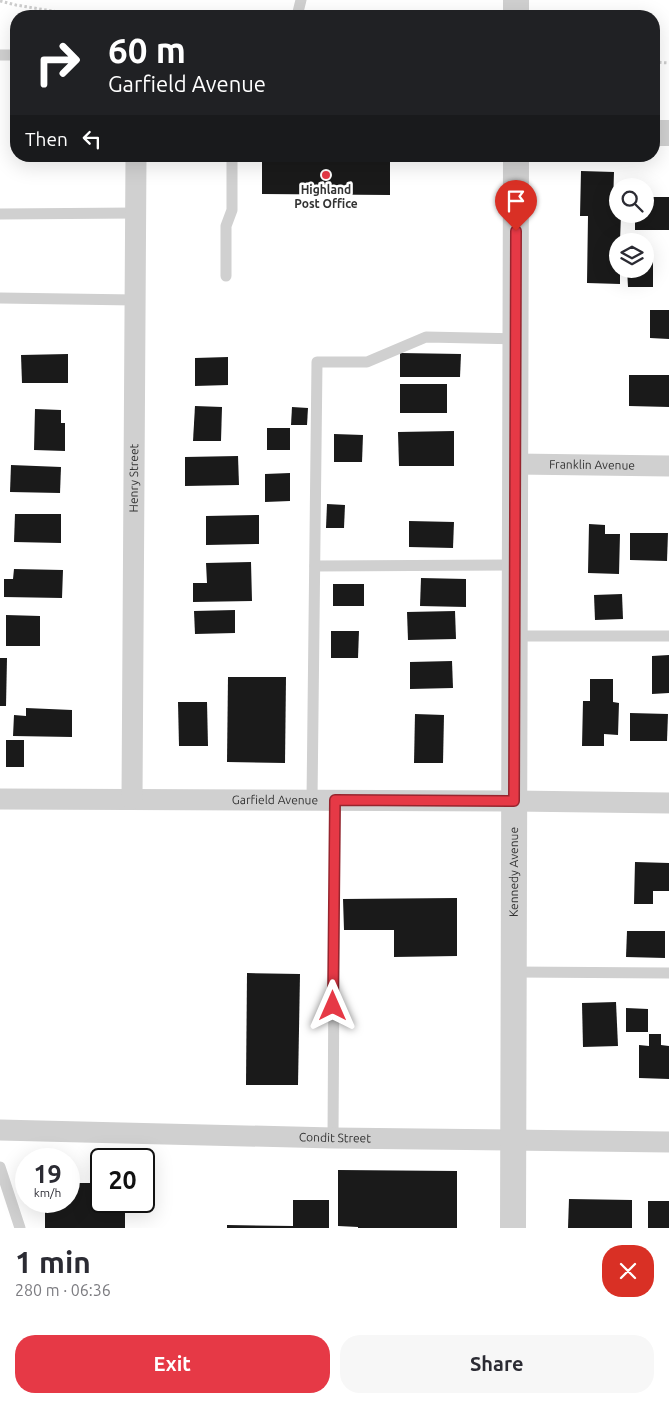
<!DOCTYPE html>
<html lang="en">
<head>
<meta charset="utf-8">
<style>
  :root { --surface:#fff; --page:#f7f7f7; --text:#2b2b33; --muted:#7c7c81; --accent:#e63946 }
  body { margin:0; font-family:Ubuntu,sans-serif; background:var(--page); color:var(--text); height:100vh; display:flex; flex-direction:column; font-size:19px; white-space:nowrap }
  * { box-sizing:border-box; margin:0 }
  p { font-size:16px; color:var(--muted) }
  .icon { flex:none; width:28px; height:28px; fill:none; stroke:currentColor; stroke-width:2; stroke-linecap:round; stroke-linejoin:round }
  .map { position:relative; height:1228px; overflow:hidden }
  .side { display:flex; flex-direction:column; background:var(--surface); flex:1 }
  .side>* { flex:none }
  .banner { position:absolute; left:10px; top:10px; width:650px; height:152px; border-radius:20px; box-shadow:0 5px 20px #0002; background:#202124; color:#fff; overflow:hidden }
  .buttons { position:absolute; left:609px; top:178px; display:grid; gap:10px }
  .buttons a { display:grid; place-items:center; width:45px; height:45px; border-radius:50%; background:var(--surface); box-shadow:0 5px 20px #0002; font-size:25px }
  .speed { position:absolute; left:15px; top:1148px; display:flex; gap:10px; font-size:25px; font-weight:700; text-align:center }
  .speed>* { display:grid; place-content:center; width:65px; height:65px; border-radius:50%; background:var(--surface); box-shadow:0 5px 20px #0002; line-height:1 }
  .speed small { font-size:12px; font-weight:400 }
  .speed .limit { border:2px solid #111; border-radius:8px; background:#fff; color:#111 }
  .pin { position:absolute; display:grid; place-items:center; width:42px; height:42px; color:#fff; margin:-51px -21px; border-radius:50% 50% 50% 0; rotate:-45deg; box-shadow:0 0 5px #0007 }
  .pin .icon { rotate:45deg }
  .me { position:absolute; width:55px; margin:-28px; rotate:0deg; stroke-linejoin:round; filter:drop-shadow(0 0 4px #0008) }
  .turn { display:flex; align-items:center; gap:18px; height:105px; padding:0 15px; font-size:22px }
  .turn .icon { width:65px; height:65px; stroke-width:2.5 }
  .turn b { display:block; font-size:35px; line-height:42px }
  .then { display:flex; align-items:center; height:48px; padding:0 15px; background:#0003; gap:10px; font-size:19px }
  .round { display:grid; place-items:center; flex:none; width:52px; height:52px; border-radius:20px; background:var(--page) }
  .head { display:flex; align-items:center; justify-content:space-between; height:85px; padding:0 15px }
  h1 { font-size:30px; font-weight:700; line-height:38px }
  .primary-button { display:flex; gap:10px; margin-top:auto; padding:10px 15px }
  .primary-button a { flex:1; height:58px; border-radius:20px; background:var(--accent); color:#fff; font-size:20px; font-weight:700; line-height:58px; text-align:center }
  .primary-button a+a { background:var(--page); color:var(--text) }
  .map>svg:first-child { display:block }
</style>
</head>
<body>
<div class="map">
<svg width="669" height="1228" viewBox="0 0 669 1228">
  <rect width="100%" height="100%" fill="#fff"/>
  <g fill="#1a1a1a">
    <path d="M262 156H390V195L262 194Z"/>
    <path d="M581 171 614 172 613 205H618V214H621L620 241H618V269H620V284L587 283 588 216H580Z"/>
    <path d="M645 197H669V230H635V214H645Z"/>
    <path d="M645 258H653V287H628L627 269H645Z"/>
    <path d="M650 310H669V339L650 338Z"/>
    <path d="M400 353 461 354 460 377H400Z"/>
    <path d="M68 354V383H22L21 355Z"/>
    <path d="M228 357V385L195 386V358Z"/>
    <path d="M629 375H669V407L629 406Z"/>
    <rect x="400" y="384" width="47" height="29"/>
    <path d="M195 406 222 407 221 441H193Z"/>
    <path d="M292 407 308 408 307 425H291Z"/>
    <path d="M35 409 61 410V423H65V451L34 450Z"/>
    <rect x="267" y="428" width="23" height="22"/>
    <path d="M454 431V466H399L398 432Z"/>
    <path d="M334 434 363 435 362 462H334Z"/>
    <path d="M238 456 239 485 185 486V457Z"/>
    <path d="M11 465 61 467 60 493 10 492Z"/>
    <path d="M290 473V501L265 502V474Z"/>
    <path d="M327 504 345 505 344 528H326Z"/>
    <path d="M15 514H61V543L14 542Z"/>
    <path d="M259 515V544L206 545V516Z"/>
    <path d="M409 521 454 522 453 548 409 547Z"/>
    <path d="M589 524 605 525V534H620L619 574 588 573Z"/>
    <path d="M630 533H668L667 561 630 560Z"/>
    <path d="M251 562 252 601 193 602V583H207L206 563Z"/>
    <path d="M14 569 63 570 62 598 4 597V579H13Z"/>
    <path d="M421 578 466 579V607L420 606Z"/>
    <rect x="333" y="584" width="31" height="22"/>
    <path d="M622 594 623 619 595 620 594 595Z"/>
    <path d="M235 610V633L195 634 194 611Z"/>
    <path d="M455 611 456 639 408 640 407 612Z"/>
    <path d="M6 615 40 616V646H6Z"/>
    <path d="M331 631H359L358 658H331Z"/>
    <path d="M669 655V693L652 694V656Z"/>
    <path d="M0 658H7L6 706H0Z"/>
    <path d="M452 661 453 688 410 689V662Z"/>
    <path d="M228 677H286L285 763 227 762Z"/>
    <path d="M590 679H613V702L619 703 618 735 604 734V746H582L583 701H590Z"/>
    <path d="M178 702H207L208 746H179Z"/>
    <path d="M26 708 72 710V737L13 736 14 715 26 716Z"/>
    <path d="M630 713 668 714 667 741H630Z"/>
    <path d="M415 714 444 715 443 763H414Z"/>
    <rect x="6" y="740" width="18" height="27"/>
    <path d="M635 862 669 863V891H653V904H634Z"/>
    <path d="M457 898V956L394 957V930H344L343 899Z"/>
    <path d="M627 931H665V958L626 957Z"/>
    <path d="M247 973 300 974 298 1085H246Z"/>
    <path d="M616 1002 618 1046 583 1047 582 1003Z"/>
    <path d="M626 1008 648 1009V1032H626Z"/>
    <path d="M649 1034H661V1045L669 1046V1079L639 1078V1045L649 1046Z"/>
    <path d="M338 1170 457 1171V1228H358V1227L338 1226Z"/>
    <path d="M69 1183H101V1201H125V1228H45V1201H69Z"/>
    <path d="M569 1199 632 1200V1228H568Z"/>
    <path d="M293 1200H329V1228H227V1225L293 1226Z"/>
    <rect x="648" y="1201" width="21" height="27"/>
  </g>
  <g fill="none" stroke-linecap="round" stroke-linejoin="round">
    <g stroke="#cdcdcd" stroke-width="3" stroke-dasharray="2.5 2.5" stroke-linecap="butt">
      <path d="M0 1 16 5 76 15 281 16"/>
      <path d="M314 16H321"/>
      <path d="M654 62 669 63"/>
    </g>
    <g stroke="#d0d0d0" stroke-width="11">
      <path d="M297 16 301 0"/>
      <path d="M0 55H16"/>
      <path d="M0 214 136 213"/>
      <path d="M226 276V226L232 210V156"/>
      <path d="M0 298 135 300"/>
      <path d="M315 566 515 565"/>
      <path d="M515 636H669"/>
      <path d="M312 800 317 362H367L426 337 516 339"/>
      <path d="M514 972 669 973"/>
      <path d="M333 1138 335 800"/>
      <path d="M0 1167 20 1228"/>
    </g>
    <g stroke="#d0d0d0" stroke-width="21">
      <path id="s1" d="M516 464 669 466"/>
      <path id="s2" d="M0 799 514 801 669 803"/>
      <path id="s3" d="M132 799 136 156"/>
      <path id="s4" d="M0 1130 333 1138 669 1142"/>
    </g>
    <g stroke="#d0d0d0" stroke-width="26">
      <path d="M516 0V16"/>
      <path d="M654 133H669"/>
      <path id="s5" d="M513 1228 516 156"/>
    </g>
  </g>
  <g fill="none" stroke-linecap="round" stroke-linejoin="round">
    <defs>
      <path id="route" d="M333 1006 335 800 514 801 516 231"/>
    </defs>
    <use href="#route" stroke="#96252e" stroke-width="12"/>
    <use href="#route" stroke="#e63946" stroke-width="9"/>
  </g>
  <circle fill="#e63946" stroke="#fff" stroke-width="2" cx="326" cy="175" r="5"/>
  <g text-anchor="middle" stroke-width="5" stroke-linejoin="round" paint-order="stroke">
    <g font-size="12" font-weight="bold" fill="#333" stroke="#fff">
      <text x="326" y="194">Highland<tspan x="326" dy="14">Post Office</tspan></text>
    </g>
    <g font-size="12" fill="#333" stroke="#fff">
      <text dy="4" stroke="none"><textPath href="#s1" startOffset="76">Franklin Avenue</textPath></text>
      <text dy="4" stroke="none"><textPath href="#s3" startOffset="321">Henry Street</textPath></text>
      <text dy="4" stroke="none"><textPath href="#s2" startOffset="275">Garfield Avenue</textPath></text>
      <text dy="4" stroke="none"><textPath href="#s5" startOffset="356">Kennedy Avenue</textPath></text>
      <text dy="4" stroke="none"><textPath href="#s4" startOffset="335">Condit Street</textPath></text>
    </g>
  </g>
</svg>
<div class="buttons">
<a><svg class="icon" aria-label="search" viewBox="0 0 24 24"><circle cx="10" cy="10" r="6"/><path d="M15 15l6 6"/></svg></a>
<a><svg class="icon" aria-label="layers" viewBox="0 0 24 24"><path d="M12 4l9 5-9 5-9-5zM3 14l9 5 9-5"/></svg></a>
</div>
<div class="speed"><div>19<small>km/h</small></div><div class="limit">20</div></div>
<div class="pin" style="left:516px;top:231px;background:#d93025"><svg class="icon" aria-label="arrive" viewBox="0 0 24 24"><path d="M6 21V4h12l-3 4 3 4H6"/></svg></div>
<svg class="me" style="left:333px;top:1006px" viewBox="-20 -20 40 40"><path d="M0-17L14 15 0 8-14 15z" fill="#e63946" stroke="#fff" stroke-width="4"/></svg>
<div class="banner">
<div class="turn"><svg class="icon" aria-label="right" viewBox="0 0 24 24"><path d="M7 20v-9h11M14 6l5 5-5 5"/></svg><div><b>60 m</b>Garfield Avenue</div></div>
<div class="then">Then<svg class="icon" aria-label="left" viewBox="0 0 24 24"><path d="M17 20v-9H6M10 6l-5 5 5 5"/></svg></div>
</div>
</div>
<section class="side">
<div class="head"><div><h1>1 min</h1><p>280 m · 06:36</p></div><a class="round" style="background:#d93025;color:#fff"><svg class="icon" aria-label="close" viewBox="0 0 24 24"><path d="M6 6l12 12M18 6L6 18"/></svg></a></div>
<div class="primary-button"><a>Exit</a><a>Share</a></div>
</section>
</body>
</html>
